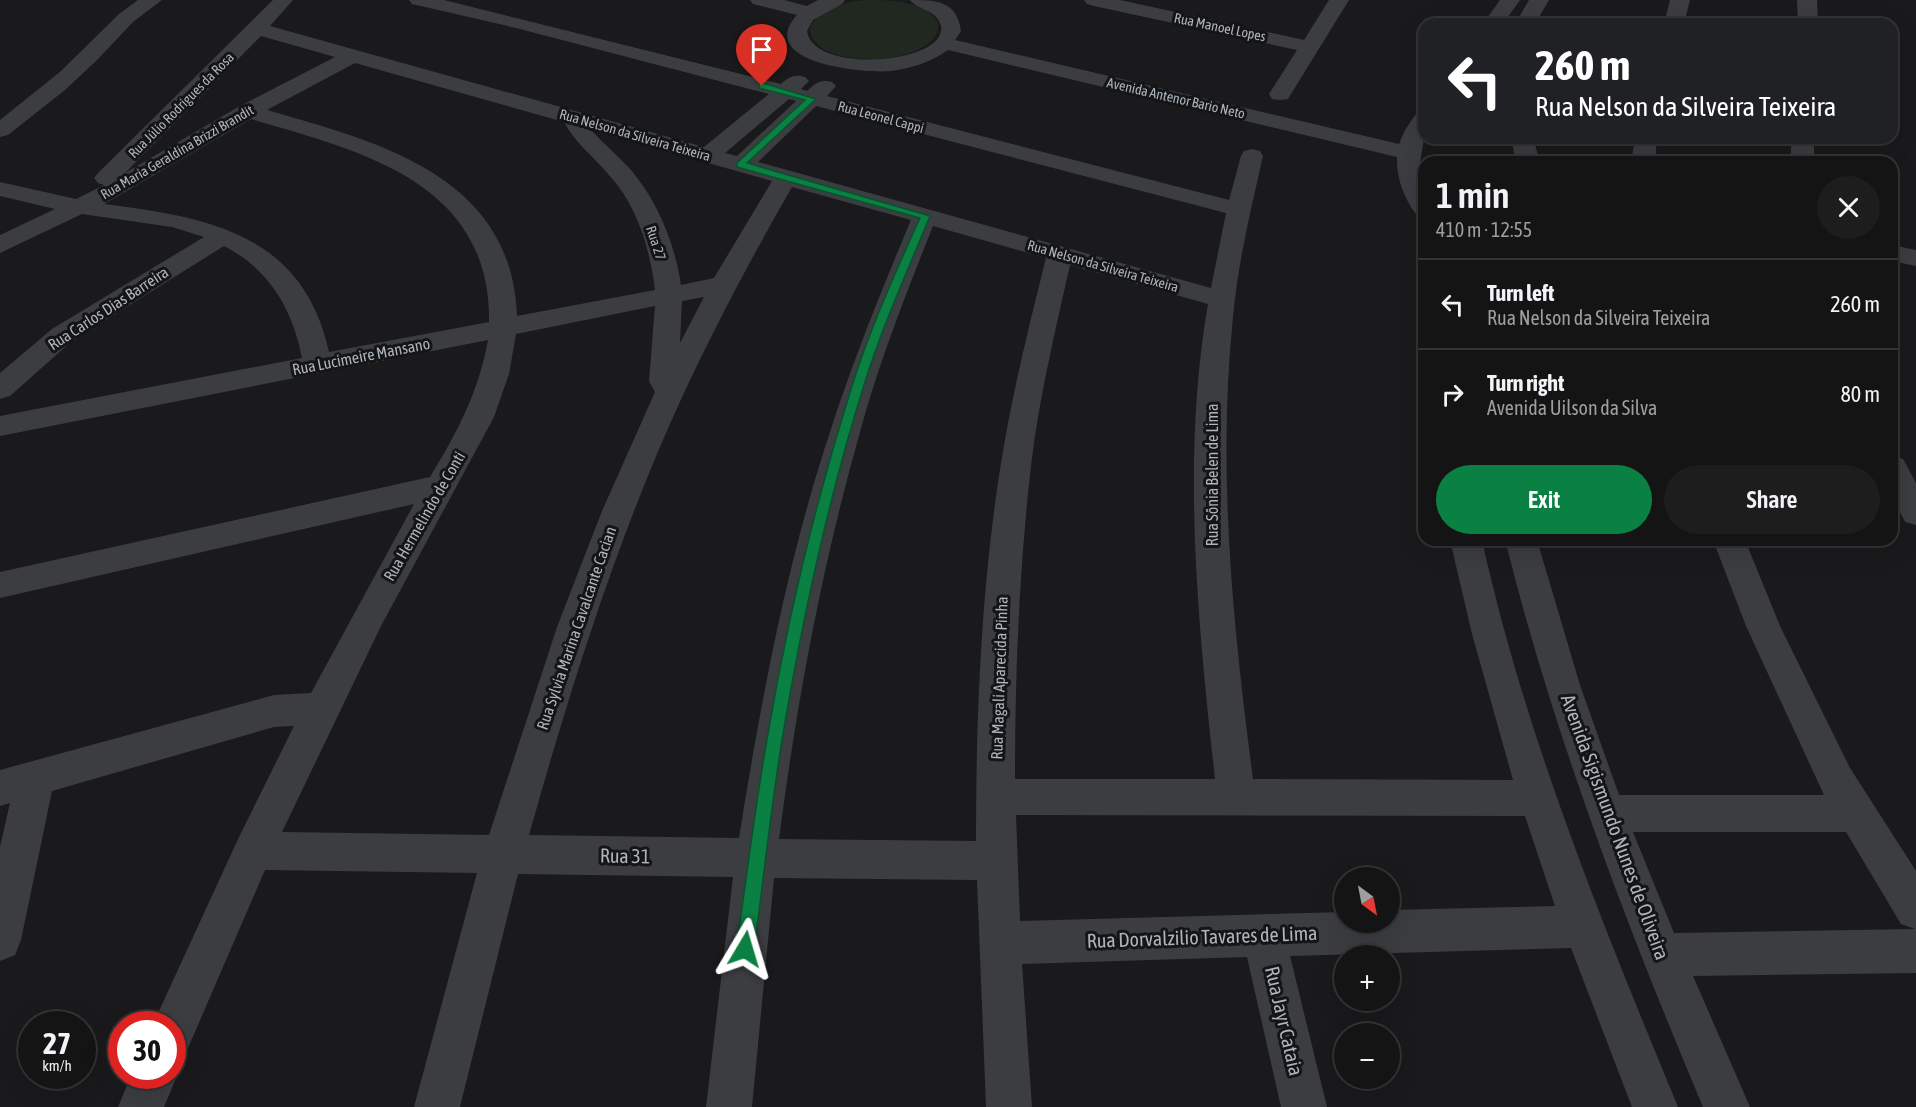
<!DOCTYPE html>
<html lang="en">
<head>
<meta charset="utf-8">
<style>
  :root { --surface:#141415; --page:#1d1d1e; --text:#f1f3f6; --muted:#9d9ea0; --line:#333334; --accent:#0b8043 }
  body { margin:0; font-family:"Asap Condensed",sans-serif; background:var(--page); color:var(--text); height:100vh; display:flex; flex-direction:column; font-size:22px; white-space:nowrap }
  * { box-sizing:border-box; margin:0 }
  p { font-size:20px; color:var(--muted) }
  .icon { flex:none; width:33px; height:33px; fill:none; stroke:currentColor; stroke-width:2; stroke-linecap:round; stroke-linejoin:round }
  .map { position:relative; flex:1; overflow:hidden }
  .details { position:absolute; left:1418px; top:156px; width:480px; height:390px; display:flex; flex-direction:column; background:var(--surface); border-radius:18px; box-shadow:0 6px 24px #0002,0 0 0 2px var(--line) }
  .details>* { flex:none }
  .top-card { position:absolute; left:1418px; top:18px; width:480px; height:126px; border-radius:18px; box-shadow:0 6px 24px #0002,0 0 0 2px var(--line); background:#202124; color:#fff; overflow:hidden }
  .needle { width:39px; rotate:148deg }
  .buttons { position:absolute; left:1334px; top:867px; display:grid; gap:12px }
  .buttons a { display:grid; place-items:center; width:66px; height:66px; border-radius:50%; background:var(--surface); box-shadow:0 6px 24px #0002,0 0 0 2px var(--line); font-size:30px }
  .speed { position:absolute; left:18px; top:1011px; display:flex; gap:12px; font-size:30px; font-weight:700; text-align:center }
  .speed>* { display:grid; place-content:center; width:78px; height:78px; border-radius:50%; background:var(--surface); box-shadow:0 6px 24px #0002,0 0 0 2px var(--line); line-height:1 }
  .speed small { font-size:15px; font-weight:400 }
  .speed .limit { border:9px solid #d22; background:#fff; color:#111 }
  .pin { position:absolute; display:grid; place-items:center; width:51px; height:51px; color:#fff; margin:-62px -26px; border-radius:50% 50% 50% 0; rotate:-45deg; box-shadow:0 0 6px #0007 }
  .pin .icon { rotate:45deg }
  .me { position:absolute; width:66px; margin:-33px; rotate:7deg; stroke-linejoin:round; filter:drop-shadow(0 0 4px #0008) }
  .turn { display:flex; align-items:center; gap:21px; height:126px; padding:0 18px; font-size:27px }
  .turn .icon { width:78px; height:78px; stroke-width:2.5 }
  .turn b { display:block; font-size:42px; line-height:51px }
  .round { display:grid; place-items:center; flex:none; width:63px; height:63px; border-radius:32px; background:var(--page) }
  .headline { display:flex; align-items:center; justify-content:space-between; height:102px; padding:0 18px }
  h1 { font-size:36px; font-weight:600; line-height:45px }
  .button { display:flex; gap:12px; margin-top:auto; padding:12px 18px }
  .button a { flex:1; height:69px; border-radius:36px; background:var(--accent); color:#fff; font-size:24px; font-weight:600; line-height:69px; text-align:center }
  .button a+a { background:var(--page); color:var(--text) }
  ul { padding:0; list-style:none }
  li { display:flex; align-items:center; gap:18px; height:90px; padding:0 18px; border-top:2px solid var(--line) }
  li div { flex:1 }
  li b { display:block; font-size:22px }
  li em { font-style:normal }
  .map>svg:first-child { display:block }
</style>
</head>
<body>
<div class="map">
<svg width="1916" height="1107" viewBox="0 0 1916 1107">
  <rect width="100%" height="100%" fill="#1a1a1c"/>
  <path fill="#202820" d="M865 0C889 0 923 0 938 22 946 66 812 74 810 29 817 8 845 2 865 0Z"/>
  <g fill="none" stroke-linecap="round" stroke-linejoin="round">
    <g fill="#3b3d41" fill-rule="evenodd">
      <path d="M138 0H162L133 22 97 60 65 90 8 135 0 137V120L61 71 119 14Z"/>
      <path d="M273 0H293L270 26 704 147 769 94 516 28 412 4 409 0H444L781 84C789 77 794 74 805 77L809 81 801 89 807 91C816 83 820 79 832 82L836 86 827 96 1229 200 1241 156 1244 151 1252 149 1260 151 1263 156C1251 209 1238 262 1233 317 1217 472 1233 626 1253 779L1513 780 1472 634 1450 540H1482C1525 735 1602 923 1678 1107H1632L1571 948 1290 956 1327 1107H1281L1247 957 1022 964 1032 1107H986L977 880 774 878 752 1107H706L733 877 518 874 460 1107H414L477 873 265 870 188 1048 172 1054V1024H153L239 837 294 726 274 727 52 791 21 940 15 955 0 961V847L10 803 0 806V770L274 695 311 693 414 504 0 598V572L430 477C457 433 479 391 488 340L0 436V416L302 358C293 310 269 269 224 246L72 341 10 396 0 399V373L52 329 204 237 172 227 82 214 0 253V235L55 209 0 196V182L76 199 104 185 98 183 94 178 98 173ZM261 36 335 57 240 106 125 173ZM355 63 564 122C575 143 594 157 609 175 637 205 650 249 655 290L517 316C512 175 378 142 267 110ZM789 99 796 101 737 156 725 153ZM816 106 1226 213 1211 288 758 162ZM251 119C360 151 491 181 489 322L329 352C303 233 207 217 104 204ZM591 130 772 181 714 278 681 285C675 244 658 202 631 170 618 156 604 144 591 130ZM792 187 911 220C882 289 854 358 831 429 787 561 761 700 739 838L529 835C571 686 618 536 683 395 716 324 753 255 792 187ZM933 226 1046 258C1029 326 1012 394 1001 463 981 588 976 715 976 841L779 839C797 701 822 566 860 432 879 362 906 294 933 226ZM1070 265 1208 304C1181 459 1198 625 1215 779H1015C1015 674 1019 570 1031 466 1039 398 1055 332 1070 265ZM704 297 680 343 682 301ZM655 306 649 381 655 392 602 511 557 627 489 835 282 832 381 626 494 417 509 374 516 334ZM1016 815 1525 816 1555 906 1389 910V922H1344V912L1020 921Z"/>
      <path d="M750 0H784L807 6 818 0H845L842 4 813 20 807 31C813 75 948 64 941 26 937 9 918 11 910 0 935 0 957 0 961 31L955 40 1399 144 1405 130 1416 114 1424 113V138L1420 163 1424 182V215L1415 213C1404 197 1396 178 1397 157L948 50C931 62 912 68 891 71 864 74 754 63 797 15L753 4Z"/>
      <path d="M1084 0H1120L1304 40 1329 0H1349L1291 94 1288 99 1280 100 1272 99 1269 94 1297 50 1094 6 1087 4Z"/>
      <path d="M1500 0H1520L1503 24H1483Z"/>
      <path d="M1529 0H1549L1535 24H1515Z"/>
      <path d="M1670 0H1690L1684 24H1664Z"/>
      <path d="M1797 0H1817L1818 24H1798Z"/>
      <path d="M1511 138H1533L1540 162H1516Z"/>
      <path d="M1635 138H1657L1655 162H1631Z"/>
      <path d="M1792 138H1814V162H1790Z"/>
      <path d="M1892 245 1916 250V266L1892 261Z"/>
      <path d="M1892 456 1903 459 1916 483V525L1905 522 1892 496Z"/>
      <path d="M1505 540H1537L1580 685 1619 795H1824L1746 626 1713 540H1745L1780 626 1850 768 1916 871V973L1693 976 1750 1107H1703C1625 922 1554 735 1505 540ZM1633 832H1846L1901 924 1915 929 1674 933Z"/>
      <path d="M172 1065 177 1076 164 1107H118L131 1076H172Z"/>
    </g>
  </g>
  <path fill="#0b8043" stroke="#07532c" stroke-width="1.5" d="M762 83 816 99 747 163 930 216C907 272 882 327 864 385 828 499 803 616 783 734 771 805 764 877 754 949L751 955 745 958 739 955 736 949C747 878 755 805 768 734 788 616 816 500 852 386 870 329 895 273 920 218L737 167V163L805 100 759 88V84Z"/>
  <g text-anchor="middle" stroke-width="6" stroke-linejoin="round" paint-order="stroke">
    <g font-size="14" fill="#acb4bc" stroke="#151517">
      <text transform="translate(1220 27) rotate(12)" y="5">Rua Manoel Lopes</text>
      <text transform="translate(1176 98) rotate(13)" y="5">Avenida Antenor Bario Neto</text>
      <text transform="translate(181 105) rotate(-45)" y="5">Rua Júlio Rodrigues da Rosa</text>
      <text transform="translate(881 117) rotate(15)" y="5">Rua Leonel Cappi</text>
      <text transform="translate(635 135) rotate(16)" y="5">Rua Nelson da Silveira Teixeira</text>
      <text transform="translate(177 152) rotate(-30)" y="5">Rua Maria Geraldina Brizzi Brandit</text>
      <text transform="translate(656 243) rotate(72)" y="5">Rua 27</text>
      <text transform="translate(1103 266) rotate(16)" y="5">Rua Nelson da Silveira Teixeira</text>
    </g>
    <g font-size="16" fill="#acb4bc" stroke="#151517">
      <text transform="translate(108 308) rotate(-33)" y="6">Rua Carlos Dias Barreira</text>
      <text transform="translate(361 356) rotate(-11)" y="6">Rua Lucimeire Mansano</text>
      <text transform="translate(1212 475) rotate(-90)" y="6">Rua Sônia Belen de Lima</text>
      <text transform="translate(424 516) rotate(-60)" y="6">Rua Hermelindo de Conti</text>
      <text transform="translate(576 628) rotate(-71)" y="6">Rua Sylvia Marina Cavalcante Cacian</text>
      <text transform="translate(999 678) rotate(-88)" y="6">Rua Magali Aparecida Pinha</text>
    </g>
    <g font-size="20" fill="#acb4bc" stroke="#151517">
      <text transform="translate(1615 827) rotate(70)" y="7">Avenida Sigismundo Nunes de Oliveira</text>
      <text transform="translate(625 856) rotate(1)" y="7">Rua 31</text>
      <text transform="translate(1202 937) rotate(-2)" y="7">Rua Dorvalzilio Tavares de Lima</text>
      <text transform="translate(1284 1021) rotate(77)" y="7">Rua Jayr Cataia</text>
    </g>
  </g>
</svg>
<div class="buttons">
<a><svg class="needle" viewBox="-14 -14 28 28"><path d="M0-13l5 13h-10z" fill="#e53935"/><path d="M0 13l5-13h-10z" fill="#9d9ea0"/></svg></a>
<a>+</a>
<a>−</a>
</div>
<div class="speed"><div>27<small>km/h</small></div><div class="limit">30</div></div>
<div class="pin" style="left:762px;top:86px;background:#d93025"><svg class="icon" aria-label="arrive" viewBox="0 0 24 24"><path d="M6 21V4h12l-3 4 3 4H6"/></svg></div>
<svg class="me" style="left:745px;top:949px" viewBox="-20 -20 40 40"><path d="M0-17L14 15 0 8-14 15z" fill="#0b8043" stroke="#fff" stroke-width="4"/></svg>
<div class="top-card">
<div class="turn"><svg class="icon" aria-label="left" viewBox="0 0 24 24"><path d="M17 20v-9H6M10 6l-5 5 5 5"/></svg><div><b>260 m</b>Rua Nelson da Silveira Teixeira</div></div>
</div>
<section class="details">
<div class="headline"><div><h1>1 min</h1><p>410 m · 12:55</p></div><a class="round"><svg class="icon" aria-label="close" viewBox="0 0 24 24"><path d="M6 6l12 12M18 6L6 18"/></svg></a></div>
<ul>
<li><svg class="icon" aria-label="left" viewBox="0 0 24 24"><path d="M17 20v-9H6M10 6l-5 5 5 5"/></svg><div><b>Turn left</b><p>Rua Nelson da Silveira Teixeira</p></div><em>260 m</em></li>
<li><svg class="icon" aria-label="right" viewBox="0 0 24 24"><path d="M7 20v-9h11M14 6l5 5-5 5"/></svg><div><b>Turn right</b><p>Avenida Uilson da Silva</p></div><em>80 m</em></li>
</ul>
<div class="button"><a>Exit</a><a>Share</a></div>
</section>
</div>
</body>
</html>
